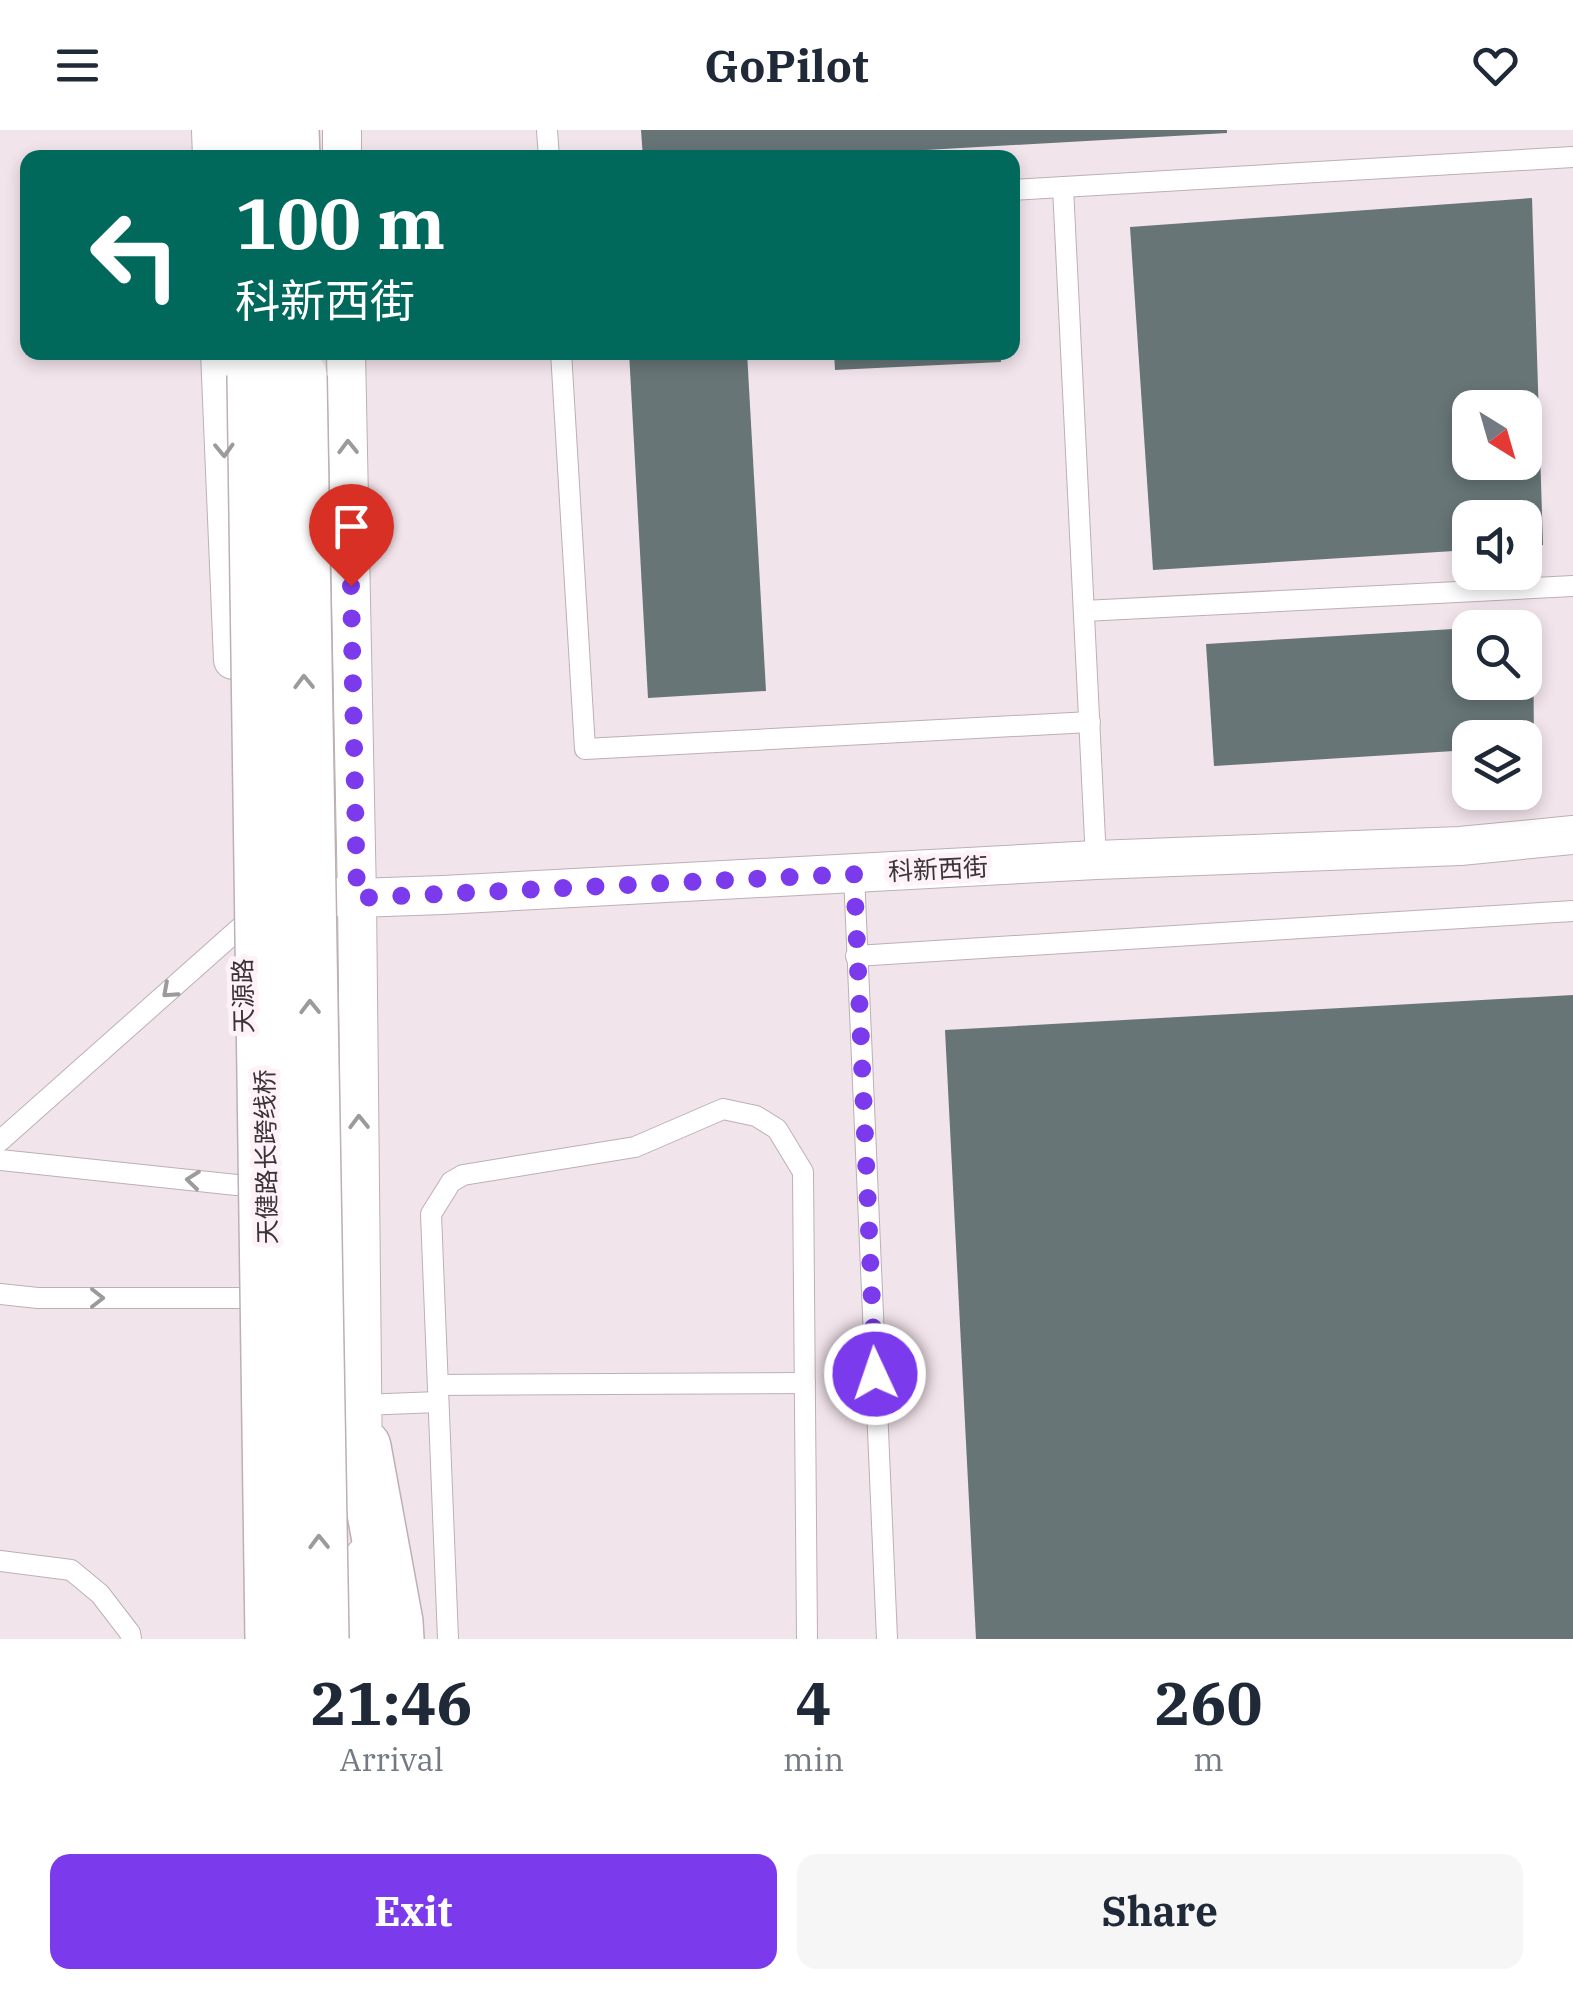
<!DOCTYPE html>
<html lang="en">
<head>
<meta charset="utf-8">
<style>
  :root { --surface:#fff; --page:#f6f6f7; --text:#1f2937; --muted:#747a83; --accent:#7c3aed }
  body { margin:0; font-family:"IBM Plex Serif","Noto Sans SC",serif; background:var(--page); color:var(--text); height:100vh; display:flex; flex-direction:column; font-size:38px; white-space:nowrap }
  * { box-sizing:border-box; margin:0 }
  p { font-size:32px; color:var(--muted) }
  .icon { flex:none; width:55px; height:55px; fill:none; stroke:currentColor; stroke-width:2; stroke-linecap:round; stroke-linejoin:round }
  .map { position:relative; height:1509px; overflow:hidden }
  .details { display:flex; flex-direction:column; background:var(--surface); flex:1 }
  .details>* { flex:none }
  .guide { position:absolute; left:20px; top:20px; width:1000px; height:210px; border-radius:20px; box-shadow:0 5px 15px #0003; background:#00695c; color:#fff; overflow:hidden }
  .needle { width:65px; rotate:143deg }
  .buttons { position:absolute; left:1452px; top:260px; display:grid; gap:20px }
  .buttons a { display:grid; place-items:center; width:90px; height:90px; border-radius:20px; background:var(--surface); box-shadow:0 5px 15px #0003; font-size:50px }
  .pin { position:absolute; display:grid; place-items:center; width:85px; height:85px; color:#fff; margin:-102px -42px; border-radius:50% 50% 50% 0; rotate:-45deg; box-shadow:0 0 10px #0007 }
  .pin .icon { rotate:45deg }
  .me { position:absolute; width:110px; margin:-55px; rotate:357deg; stroke-linejoin:round; filter:drop-shadow(0 0 8px #0008) }
  .turn { display:flex; align-items:center; gap:35px; height:210px; padding:0 50px; font-size:45px }
  .turn .icon { width:130px; height:130px; stroke-width:2.5 }
  .turn b { display:block; font-size:70px; line-height:85px }
  .eta { display:flex; justify-content:space-evenly; align-items:center; height:170px; text-align:center }
  .eta b { font-size:60px; font-weight:800; line-height:70px }
  .primary-button { display:flex; gap:20px; margin-top:auto; padding:20px 50px }
  .primary-button a { flex:1; height:115px; border-radius:20px; background:var(--accent); color:#fff; font-size:40px; font-weight:800; line-height:115px; text-align:center }
  .primary-button a+a { background:var(--page); color:var(--text) }
  header { display:flex; justify-content:space-between; align-items:center; height:130px; padding:0 50px; background:var(--surface); font-size:45px; font-weight:800 }
  .map>svg:first-child { display:block }
</style>
</head>
<body>
<header><svg class="icon" aria-label="menu" viewBox="0 0 24 24"><path d="M4 6h16M4 12h16M4 18h16"/></svg>GoPilot<svg class="icon" aria-label="heart" viewBox="0 0 24 24"><path d="M12 20l-8-8c-3-5 5-10 8-4 3-6 11-1 8 4z"/></svg></header>
<div class="map">
<svg width="1573" height="1509" viewBox="0 0 1573 1509">
  <rect width="100%" height="100%" fill="#f2e4eb"/>
  <g fill="#677577" fill-rule="evenodd">
    <path d="M641 0H1227V3L786 28H643Z"/>
    <path d="M1532 68 1543 415 1525 416V388H1470V420L1153 440 1130 97ZM1470 278H1525V332H1470Z"/>
    <path d="M629 222H747L766 561 648 568Z"/>
    <path d="M834 222H1001V232L835 240Z"/>
    <path d="M1525 494H1533L1534 617H1525V608H1470V620L1214 636 1206 514 1470 498V552H1525Z"/>
    <path d="M1573 865V1509H976L945 900Z"/>
  </g>
  <g fill="none" stroke-linecap="round" stroke-linejoin="round">
    <defs>
      <g id="lane">
        <path d="M547 0 549 28"/>
        <path d="M1063 57 1096 730"/>
        <path d="M1012 60 1573 27"/>
        <path d="M561 222 585 619 1090 592"/>
        <path d="M1084 481 1573 456"/>
        <path d="M854 744 887 1509"/>
        <path d="M856 826 1573 781"/>
        <path d="M0 1011 242 796"/>
        <path d="M0 1030 246 1056 263 1055"/>
        <path d="M0 1164 38 1168H268"/>
        <path d="M438 1255 805 1253"/>
        <path d="M362 1275 438 1272"/>
        <path d="M0 1431 71 1440 100 1464 130 1503 131 1509"/>
        <path d="M448 1509 431 1084 451 1052 463 1045 635 1017 723 979 756 986 777 999 803 1042 807 1509"/>
      </g>
      <g id="street">
        <path d="M211 0 212 28"/>
        <path d="M342 0V28"/>
        <path d="M220 222 233 530"/>
        <path d="M346 222 357 768 363 1342"/>
        <path d="M287 765 357 768 443 765 1096 730 1460 716 1573 705"/>
        <path d="M364 1427 365 1509"/>
      </g>
      <g id="secondary">
        <path d="M252 0 253 28"/>
        <path d="M291 0 292 28"/>
        <path d="M363 1317 395 1492 396 1509"/>
      </g>
    </defs>
    <use href="#lane" stroke="#bdafb5" stroke-width="22"/>
    <use href="#street" stroke="#bdafb5" stroke-width="40"/>
    <use href="#secondary" stroke="#bdafb5" stroke-width="58"/>
    <use href="#lane" stroke="#fff" stroke-width="20"/>
    <use href="#street" stroke="#fff" stroke-width="38"/>
    <use href="#secondary" stroke="#fff" stroke-width="55"/>
    <defs>
      <g id="secondary-bridge">
        <path d="M255 245 273 1509"/>
        <path d="M299 246 321 1509"/>
      </g>
    </defs>
    <use href="#secondary-bridge" stroke="#bdafb5" stroke-width="58" stroke-linecap="butt"/>
    <use href="#secondary-bridge" stroke="#fff" stroke-width="55"/>
  </g>
  <defs><path id="oneway-chevron" d="M-2-3.5L2.5 0L-2 3.5" fill="none" stroke-width="1.6" stroke-linecap="round" stroke-linejoin="round" transform="scale(2.5)"/></defs>
  <g stroke="#9c9a9b">
    <use href="#oneway-chevron" transform="translate(348 317) rotate(-91)"/>
    <use href="#oneway-chevron" transform="translate(224 320) rotate(88)"/>
    <use href="#oneway-chevron" transform="translate(304 552) rotate(-91)"/>
    <use href="#oneway-chevron" transform="translate(169 861) rotate(138)"/>
    <use href="#oneway-chevron" transform="translate(310 877) rotate(-91)"/>
    <use href="#oneway-chevron" transform="translate(359 992) rotate(-91)"/>
    <use href="#oneway-chevron" transform="translate(193 1050) rotate(-174)"/>
    <use href="#oneway-chevron" transform="translate(97 1168)"/>
    <use href="#oneway-chevron" transform="translate(319 1412) rotate(-91)"/>
  </g>
  <g fill="none" stroke-linecap="round" stroke-linejoin="round">
    <path stroke="#7c3aed" stroke-width="18" stroke-dasharray="0 32.4" d="M351 456 357 768 854 744 875 1244"/>
  </g>
  <g text-anchor="middle" stroke-width="10" stroke-linejoin="round" paint-order="stroke">
    <g font-size="25" fill="#3a3437" stroke="#fef2f8">
      <text transform="translate(938 739) rotate(-3)" y="9">科新西街</text>
      <text transform="translate(243 866) rotate(-91)" y="9">天源路</text>
      <text transform="translate(266 1027) rotate(-91)" y="9">天健路长跨线桥</text>
    </g>
  </g>
</svg>
<div class="buttons">
<a><svg class="needle" viewBox="-14 -14 28 28"><path d="M0-13l5 13h-10z" fill="#e53935"/><path d="M0 13l5-13h-10z" fill="#747a83"/></svg></a>
<a><svg class="icon" aria-label="sound" viewBox="0 0 24 24"><path d="M4 9h4l5-4v14l-5-4H4zM17 9q2 3 0 6"/></svg></a>
<a><svg class="icon" aria-label="search" viewBox="0 0 24 24"><circle cx="10" cy="10" r="6"/><path d="M15 15l6 6"/></svg></a>
<a><svg class="icon" aria-label="layers" viewBox="0 0 24 24"><path d="M12 4l9 5-9 5-9-5zM3 14l9 5 9-5"/></svg></a>
</div>
<div class="pin" style="left:351px;top:456px;background:#d93025"><svg class="icon" aria-label="arrive" viewBox="0 0 24 24"><path d="M6 21V4h12l-3 4 3 4H6"/></svg></div>
<svg class="me" style="left:875px;top:1244px" viewBox="-20 -20 40 40"><circle r="17" fill="#7c3aed" stroke="#fff" stroke-width="3"/><path d="M0-11L8 9 0 5-8 9z" fill="#fff"/></svg>
<div class="guide">
<div class="turn"><svg class="icon" aria-label="left" viewBox="0 0 24 24"><path d="M17 20v-9H6M10 6l-5 5 5 5"/></svg><div><b>100 m</b>科新西街</div></div>
</div>
</div>
<section class="details">
<div class="eta">
<div><b>21:46</b><p>Arrival</p></div>
<div><b>4</b><p>min</p></div>
<div><b>260</b><p>m</p></div>
</div>
<div class="primary-button"><a>Exit</a><a>Share</a></div>
</section>
</body>
</html>
